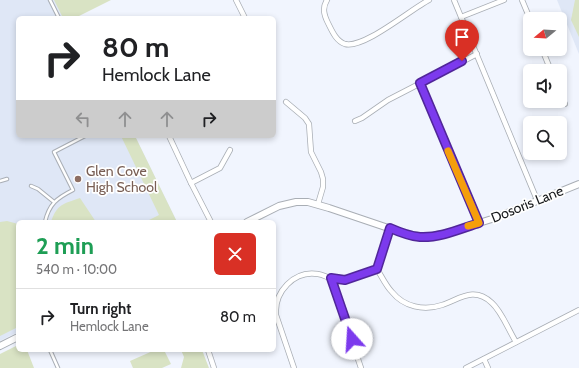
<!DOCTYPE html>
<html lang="en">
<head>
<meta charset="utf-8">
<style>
  :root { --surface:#fff; --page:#f6f6f6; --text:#202124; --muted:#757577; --line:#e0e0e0 }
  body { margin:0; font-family:Cabin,sans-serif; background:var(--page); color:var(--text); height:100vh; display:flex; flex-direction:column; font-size:15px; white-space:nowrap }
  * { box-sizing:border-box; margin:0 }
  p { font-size:13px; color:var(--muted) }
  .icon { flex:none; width:22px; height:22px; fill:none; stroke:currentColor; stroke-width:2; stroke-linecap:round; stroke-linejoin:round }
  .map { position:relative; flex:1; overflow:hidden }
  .details { position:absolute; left:16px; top:220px; width:260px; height:132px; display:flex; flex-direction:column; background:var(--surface); border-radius:6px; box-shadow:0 2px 6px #0003 }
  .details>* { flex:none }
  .guide { position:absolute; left:16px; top:16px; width:260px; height:122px; border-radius:6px; box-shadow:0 2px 6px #0003; background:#fff; color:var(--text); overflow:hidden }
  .needle { width:26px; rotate:252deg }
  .tools { position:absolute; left:523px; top:12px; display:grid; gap:8px }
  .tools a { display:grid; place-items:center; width:44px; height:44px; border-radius:6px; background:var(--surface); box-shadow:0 2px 6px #0003; font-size:20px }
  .pin { position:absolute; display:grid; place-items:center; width:34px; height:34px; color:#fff; margin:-41px -17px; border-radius:50% 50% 50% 0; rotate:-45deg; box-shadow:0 0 4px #0007 }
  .pin .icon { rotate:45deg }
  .me { position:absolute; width:44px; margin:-22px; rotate:341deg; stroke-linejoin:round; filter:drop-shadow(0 0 3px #0008) }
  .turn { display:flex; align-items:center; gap:14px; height:84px; padding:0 20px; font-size:18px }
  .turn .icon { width:52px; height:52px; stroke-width:2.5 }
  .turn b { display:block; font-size:28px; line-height:34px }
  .lanes { display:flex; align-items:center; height:38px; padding:0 20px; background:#0003; justify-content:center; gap:20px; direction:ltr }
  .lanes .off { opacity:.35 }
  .round { display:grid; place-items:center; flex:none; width:42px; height:42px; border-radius:6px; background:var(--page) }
  .head { display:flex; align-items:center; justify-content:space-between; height:68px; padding:0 20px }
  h1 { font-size:24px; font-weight:700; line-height:30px; color:#1e9e55 }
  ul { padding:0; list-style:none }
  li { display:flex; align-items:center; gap:12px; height:56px; padding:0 20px; border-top:1px solid var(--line) }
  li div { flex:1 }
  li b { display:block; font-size:15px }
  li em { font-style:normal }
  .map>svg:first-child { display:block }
</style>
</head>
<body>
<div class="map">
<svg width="579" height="368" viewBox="0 0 579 368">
  <rect width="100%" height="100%" fill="#f1f5fe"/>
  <g fill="#dfe7f6">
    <path d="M0 0H68L77 18H18V136H135L177 222H18V332L0 341Z"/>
    <path d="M557 0H579V54Z"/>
  </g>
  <g fill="#d9e3c4">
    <path d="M54 0H111L77 17V18H63Z"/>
    <path d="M575 0H579V37L571 20Z"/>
    <path d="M121 136H135L177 222H145L159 215Z"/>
    <path d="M80 198 96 222H51C57 204 63 204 80 198Z"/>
    <path d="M7 221 18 224V327L0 336V222Z"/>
    <path d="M18 345V350H27L34 368H0V354Z"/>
    <path d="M155 350H164L171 364 162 368H133L130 361Z"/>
    <path d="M181 350H202L209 368H181L184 357Z"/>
  </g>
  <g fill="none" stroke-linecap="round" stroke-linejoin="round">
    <defs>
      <g id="service">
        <path d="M50 0 59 18"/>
        <path d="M0 181 7 179"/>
        <path d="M31 186 38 189 54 202"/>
        <path d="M45 222C49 204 57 198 73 190L54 152 85 136"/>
        <path d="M50 350 58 368"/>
      </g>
      <g id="minor">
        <path d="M236 0 245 18"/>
        <path d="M327 0C322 8 324 15 328 23 332 31 336 41 345 44 364 49 411 9 429 0"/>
        <path d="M454 0 537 200"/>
        <path d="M522 0 530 19"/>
        <path d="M461 17 504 0"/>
        <path d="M542 49 551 71"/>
        <path d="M420 83 479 223"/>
        <path d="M560 93 565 104"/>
        <path d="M286 102 305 118 309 124 311 152 321 172 323 179V187L318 204"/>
        <path d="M355 121 362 118 388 100 477 54"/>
        <path d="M169 136 191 183 211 222"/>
        <path d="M191 183 220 168 230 150"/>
        <path d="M390 228 377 269C382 277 386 286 392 292 404 307 424 311 442 305 460 299 474 286 492 303 502 312 509 331 516 342"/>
        <path d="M331 279 361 368"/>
        <path d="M208 350 214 368"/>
        <path d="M484 359 488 368"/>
        <path d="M294 368 276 315C274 292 294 270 318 274 325 275 331 280 339 280 352 280 365 273 377 269"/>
        <path d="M466 368 579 310"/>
      </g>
      <g id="tertiary">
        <path d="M247 222 279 206 296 202H308L329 208 406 234 426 237 447 233 495 218 579 184"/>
        <path d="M0 346 18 337"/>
      </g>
    </defs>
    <use href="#service" stroke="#a9aeb5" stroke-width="4.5"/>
    <use href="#minor" stroke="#a9aeb5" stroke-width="6"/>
    <use href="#tertiary" stroke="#a9aeb5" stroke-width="8"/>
    <use href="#service" stroke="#fff" stroke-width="2.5"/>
    <use href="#minor" stroke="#fff" stroke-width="4.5"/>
    <use href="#tertiary" stroke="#fff" stroke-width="6"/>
  </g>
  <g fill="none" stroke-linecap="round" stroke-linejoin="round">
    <defs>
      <path id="route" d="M352 339 331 278 345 280 377 269 390 228C399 232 409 236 420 237 440 238 460 229 479 223L420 83 462 61"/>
    </defs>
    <use href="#route" stroke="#51269a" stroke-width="10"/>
    <use href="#route" stroke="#7c3aed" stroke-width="7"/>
    <path stroke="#f59e0b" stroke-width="7" d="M448 151 479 223 468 226"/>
  </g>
  <circle fill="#8d6e63" stroke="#fff" stroke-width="1.5" cx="78" cy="179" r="4"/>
  <g text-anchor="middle" stroke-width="3.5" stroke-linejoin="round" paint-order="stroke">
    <g font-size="14" fill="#785e54" stroke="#fff" text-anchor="start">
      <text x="86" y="176">Glen Cove<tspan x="86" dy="16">High School</tspan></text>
    </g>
    <g font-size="14" fill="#181a1d" stroke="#fff">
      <text transform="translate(527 204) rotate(-22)" y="5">Dosoris Lane</text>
    </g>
  </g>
</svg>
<div class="tools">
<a><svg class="needle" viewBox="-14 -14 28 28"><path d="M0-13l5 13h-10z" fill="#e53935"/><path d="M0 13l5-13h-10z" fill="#757577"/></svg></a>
<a><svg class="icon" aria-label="sound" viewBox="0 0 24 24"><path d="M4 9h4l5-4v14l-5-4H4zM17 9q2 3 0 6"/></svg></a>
<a><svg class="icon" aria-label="search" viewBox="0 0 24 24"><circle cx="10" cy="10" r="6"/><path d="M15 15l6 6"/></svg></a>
</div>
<div class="pin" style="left:462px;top:61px;background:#d93025"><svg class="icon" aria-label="arrive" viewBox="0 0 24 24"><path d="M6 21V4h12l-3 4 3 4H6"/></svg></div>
<svg class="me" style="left:352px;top:339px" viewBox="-20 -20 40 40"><circle r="19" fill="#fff"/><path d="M0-13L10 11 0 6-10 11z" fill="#7c3aed"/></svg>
<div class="guide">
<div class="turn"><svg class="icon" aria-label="right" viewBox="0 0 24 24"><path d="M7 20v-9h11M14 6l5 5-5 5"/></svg><div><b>80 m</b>Hemlock Lane</div></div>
<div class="lanes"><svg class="icon off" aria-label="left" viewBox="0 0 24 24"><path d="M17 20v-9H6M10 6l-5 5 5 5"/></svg><svg class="icon off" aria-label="ahead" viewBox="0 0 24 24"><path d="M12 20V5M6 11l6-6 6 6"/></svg><svg class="icon off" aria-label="ahead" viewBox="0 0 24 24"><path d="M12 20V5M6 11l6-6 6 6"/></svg><svg class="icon" aria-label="right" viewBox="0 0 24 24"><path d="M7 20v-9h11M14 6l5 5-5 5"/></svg></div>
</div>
<section class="details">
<div class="head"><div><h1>2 min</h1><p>540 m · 10:00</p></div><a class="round" style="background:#d93025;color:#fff"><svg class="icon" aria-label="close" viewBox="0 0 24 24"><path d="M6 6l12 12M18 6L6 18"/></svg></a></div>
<ul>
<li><svg class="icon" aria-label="right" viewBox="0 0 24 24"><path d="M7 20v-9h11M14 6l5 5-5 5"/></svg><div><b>Turn right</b><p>Hemlock Lane</p></div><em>80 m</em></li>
</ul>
</section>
</div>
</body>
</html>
